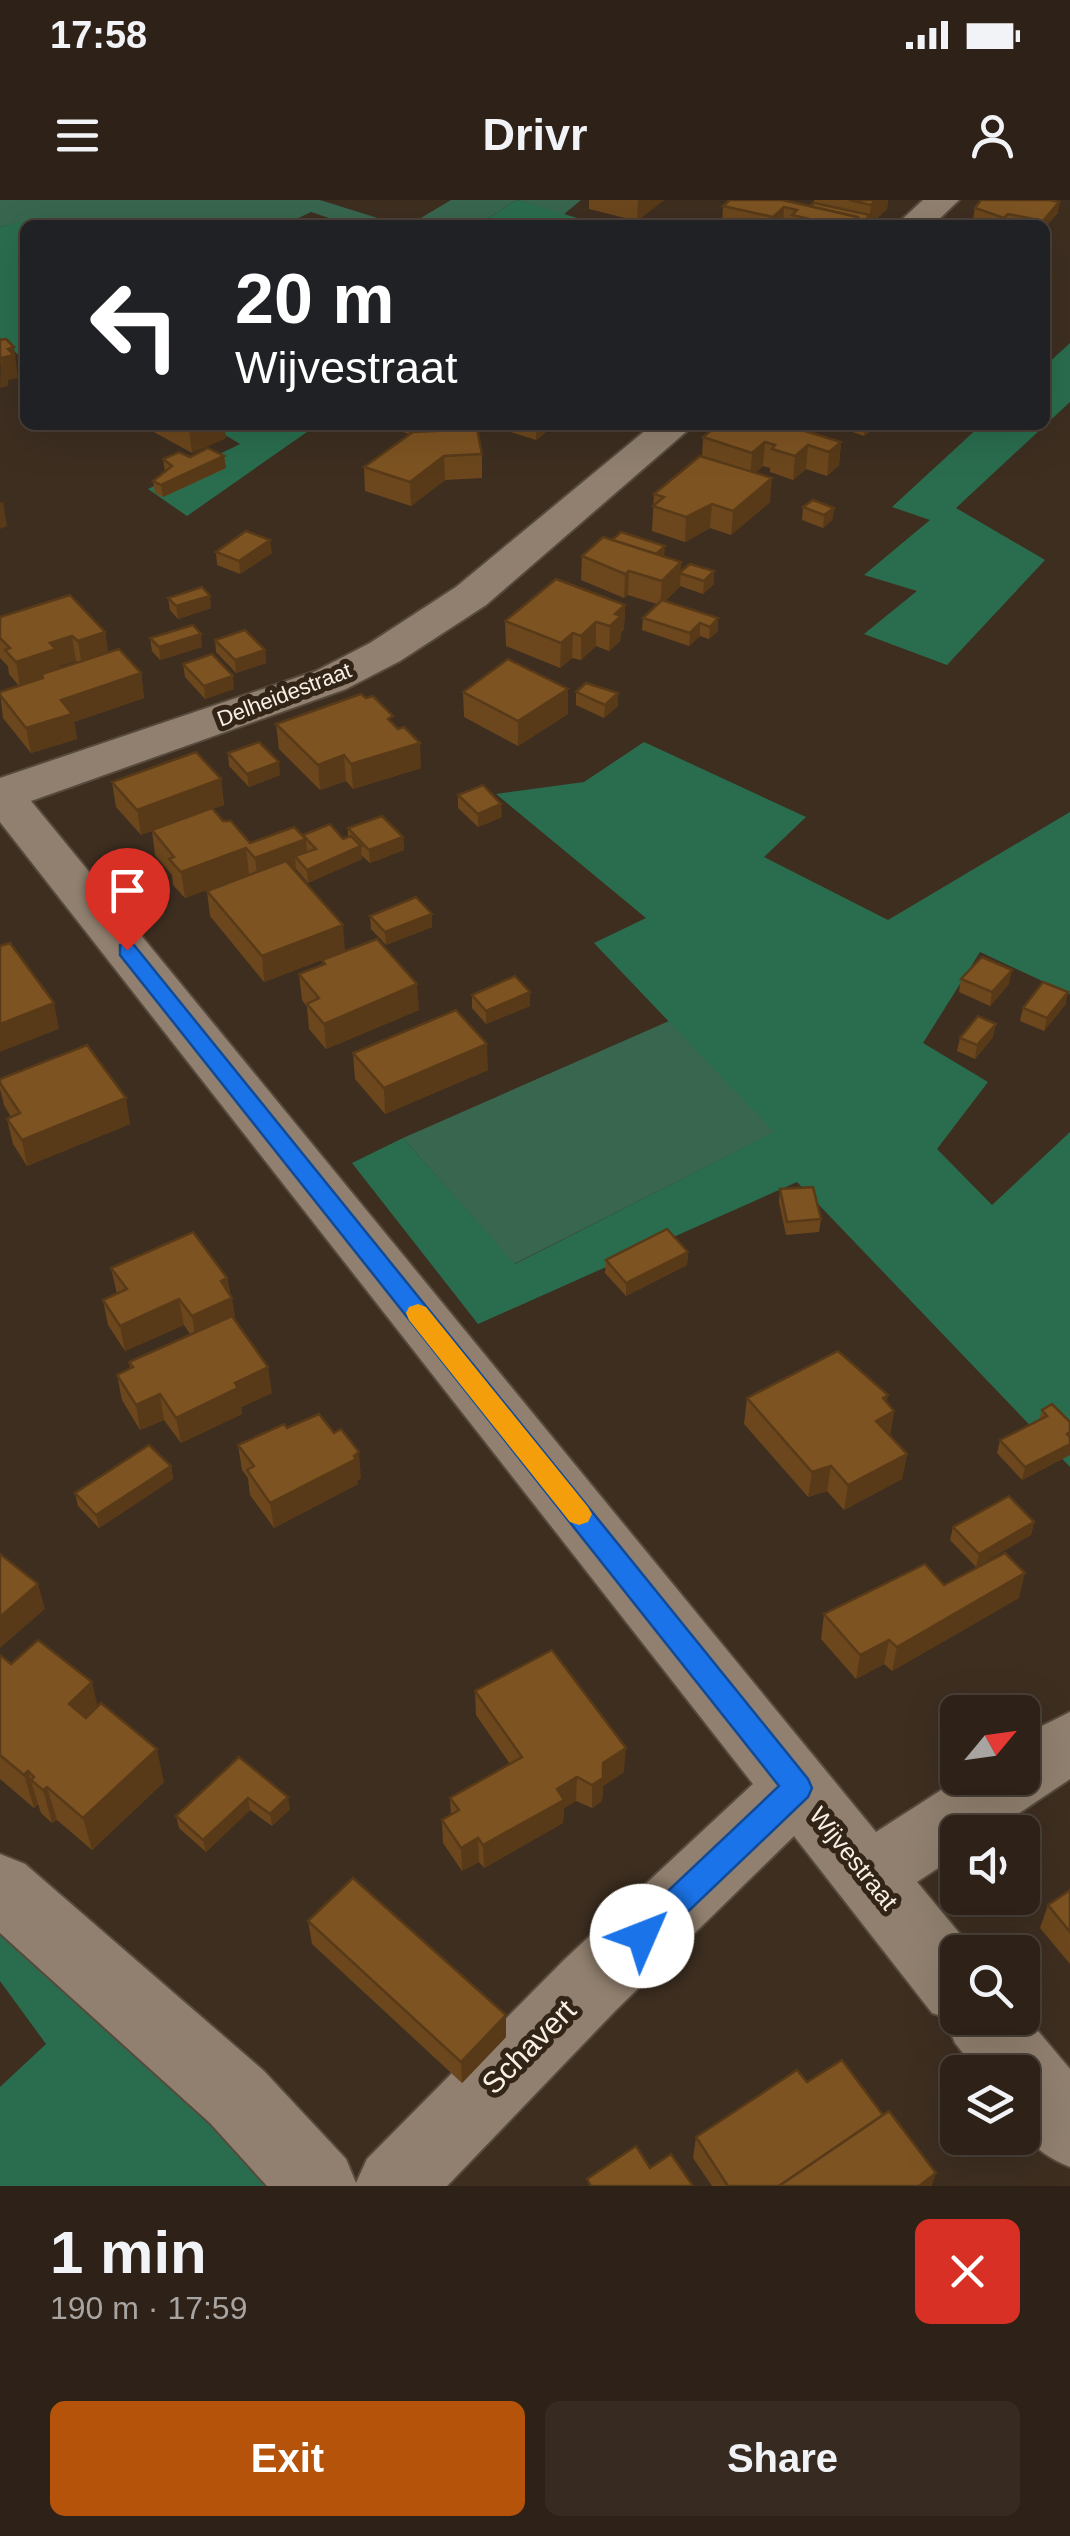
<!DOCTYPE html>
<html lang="en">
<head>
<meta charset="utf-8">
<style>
  :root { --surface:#2e2218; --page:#362a21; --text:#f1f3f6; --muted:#a7a4a2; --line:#493f37; --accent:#b45309 }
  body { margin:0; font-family:Helvetica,sans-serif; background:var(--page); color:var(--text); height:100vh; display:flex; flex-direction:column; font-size:38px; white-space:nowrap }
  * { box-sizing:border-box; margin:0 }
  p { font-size:32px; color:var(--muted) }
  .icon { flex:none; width:55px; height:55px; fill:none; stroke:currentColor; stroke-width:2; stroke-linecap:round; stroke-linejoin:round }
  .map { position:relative; height:1986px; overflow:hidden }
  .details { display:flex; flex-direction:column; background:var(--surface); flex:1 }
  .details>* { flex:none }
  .guide { position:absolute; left:20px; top:20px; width:1030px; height:210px; border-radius:15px; box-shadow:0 10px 40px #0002,0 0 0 2px var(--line); background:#202124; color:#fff; overflow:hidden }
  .needle { width:65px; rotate:61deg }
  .buttons { position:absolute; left:940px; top:1495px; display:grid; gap:20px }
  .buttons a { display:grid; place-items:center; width:100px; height:100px; border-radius:15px; background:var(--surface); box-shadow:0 10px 40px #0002,0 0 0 2px var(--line); font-size:50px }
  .pin { position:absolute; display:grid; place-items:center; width:85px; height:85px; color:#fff; margin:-102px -42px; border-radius:50% 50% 50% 0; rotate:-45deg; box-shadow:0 0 10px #0007 }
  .pin .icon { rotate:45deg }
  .me { position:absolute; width:110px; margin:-55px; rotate:46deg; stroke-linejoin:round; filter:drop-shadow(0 0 8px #0008) }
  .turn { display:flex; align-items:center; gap:35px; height:210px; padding:0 50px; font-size:45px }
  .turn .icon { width:130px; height:130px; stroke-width:2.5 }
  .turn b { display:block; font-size:70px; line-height:85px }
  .round { display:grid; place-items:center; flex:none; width:105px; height:105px; border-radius:15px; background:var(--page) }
  .head { display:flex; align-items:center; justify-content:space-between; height:170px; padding:0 50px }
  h1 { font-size:60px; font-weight:800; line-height:75px }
  .primary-button { display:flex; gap:20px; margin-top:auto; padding:20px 50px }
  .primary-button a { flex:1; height:115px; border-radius:15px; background:var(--accent); color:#fff; font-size:40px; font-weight:800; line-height:115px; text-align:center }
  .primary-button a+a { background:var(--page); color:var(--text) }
  .status { display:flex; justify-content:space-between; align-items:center; height:70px; padding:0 50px; background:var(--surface); direction:ltr }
  .status svg { height:28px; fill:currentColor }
  header { display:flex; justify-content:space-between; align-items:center; height:130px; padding:0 50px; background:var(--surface); font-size:45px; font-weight:800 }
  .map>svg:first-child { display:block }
</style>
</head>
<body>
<div class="status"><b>17:58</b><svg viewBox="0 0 49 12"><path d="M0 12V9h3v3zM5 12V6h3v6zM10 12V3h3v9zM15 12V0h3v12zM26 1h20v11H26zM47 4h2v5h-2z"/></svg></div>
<header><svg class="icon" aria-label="menu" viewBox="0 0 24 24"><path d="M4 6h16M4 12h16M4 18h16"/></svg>Drivr<svg class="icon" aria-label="person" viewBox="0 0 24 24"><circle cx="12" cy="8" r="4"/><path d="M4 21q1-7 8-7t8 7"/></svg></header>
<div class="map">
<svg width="1070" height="1986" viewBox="0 0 1070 1986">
  <rect width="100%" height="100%" fill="#3d2e20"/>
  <g fill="#38664f">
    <path d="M0 0H320L400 25H350L311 12 284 25H50L40 18 0 27Z"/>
    <path d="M451 0H581L563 15 517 0 477 25H409Z"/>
    <path d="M669 821 775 932 514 1064 403 938Z"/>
  </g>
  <g fill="#2a6d4e">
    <path d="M517 0 594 23 477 25Z"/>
    <path d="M40 17 50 25H25V161L0 138V27Z"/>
    <path d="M1070 143V202L956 308 1045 360 947 465 864 434 917 391 864 375 930 320 892 307 981 225H1045V166Z"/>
    <path d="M215 225H317L187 316 148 289 240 244 212 227Z"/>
    <path d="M644 542 806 617 764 657 888 720 1070 612V794L980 752 923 843 988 882 937 949 992 1005 1070 932V1267L797 982 478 1124 352 963 403 938 515 1064 774 932 594 743 646 718 496 594 584 582Z"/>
    <path d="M0 1729 279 1986H0V1887L46 1844 0 1781Z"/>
  </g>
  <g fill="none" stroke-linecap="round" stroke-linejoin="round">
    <defs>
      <g id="minor">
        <path d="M923 0H959L933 25H896Z"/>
        <path d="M652 225H694L486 405 400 461 346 489 31 601 876 1632 960 1578H1022V1536L1070 1512V1579L991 1632H958V1655L917 1682 975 1752H958V1818H1022V1812L1070 1869V1967C1017 1945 1022 1924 1022 1872H978L955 1843 944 1817 932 1813 794 1636 616 1810 447 1986H267L210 1923 0 1733V1654L25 1664 264 1871 346 1959 356 1983 367 1959 564 1760 753 1584 0 622V578L316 471 370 443 456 387Z"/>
      </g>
    </defs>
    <use href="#minor" stroke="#564a3d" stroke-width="4"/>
    <use href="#minor" fill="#91806f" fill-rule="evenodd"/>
  </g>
  <g fill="#6c471d" fill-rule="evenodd">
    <path d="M589 0H664L637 21 589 9Z"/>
    <path d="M814 0H888L887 9 870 25H722L723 6H810L814 3Z"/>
    <path d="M1059 2 1058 13 1045 25H990L973 19 975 8Z"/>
    <path d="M141 225H224L226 238 192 253Z"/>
    <path d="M391 225H419V227L409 234 391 228Z"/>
    <path d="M488 225H555L536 240Z"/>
    <path d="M718 225H817L809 231 798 229 841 242 839 265 827 276 806 269 793 280 770 272V268L763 266 755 273 770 302 731 335 710 328 685 342 652 331 654 294 702 256 703 237Z"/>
    <path d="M847 225H878L864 236 847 230Z"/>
    <path d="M477 229 482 254V278L445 280 411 306 365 291 364 267Z"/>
    <path d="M224 256 226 268 163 297 155 293 153 281 165 272 163 259Z"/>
    <path d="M803 307 834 308 832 320 823 328 802 320Z"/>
    <path d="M216 352 272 353 240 374 217 365Z"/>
    <path d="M582 356 664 357 681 372 714 384 703 394 680 386 665 401 718 431 709 439 700 436 689 446 642 430 643 418 657 404 628 395 624 398 581 380Z"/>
    <path d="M168 398 211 408 178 419 170 410Z"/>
    <path d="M625 405 624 429 621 433 620 441 609 451 596 446 581 460 572 458 560 468 506 446 505 421Z"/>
    <path d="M0 417 105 432 108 453 141 473 144 498 74 522 77 539 31 553 3 518 0 492 19 486 9 474 8 466 0 458ZM76 461 78 462 59 469V466Z"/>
    <path d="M150 438 202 447 160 460 152 451Z"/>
    <path d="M215 440 265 450 266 463 236 473 216 452Z"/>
    <path d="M183 464 234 489 205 499 185 477Z"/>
    <path d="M568 489V514L518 546 464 517 463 492Z"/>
    <path d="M576 492 618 493V506L604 518 576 505Z"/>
    <path d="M276 524 394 525 421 568 353 589 346 581 320 590 279 549Z"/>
    <path d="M228 553 280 575 249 587 229 566Z"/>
    <path d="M221 579 224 605 212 609 223 621 250 643 303 637 343 639 348 637V628L403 637 404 650 370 663 361 655 362 659 308 683 296 669 294 670 345 751 264 782 210 716 207 691 250 675 249 674 185 698 173 685 172 675 155 655 152 631 141 635 116 607 112 582Z"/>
    <path d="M458 595 502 617 478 627 458 608Z"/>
    <path d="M370 716 432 727 386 745 371 729Z"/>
    <path d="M322 760 419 810 326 849 309 829 307 807 302 800 299 774 323 764Z"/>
    <path d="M961 779 1009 784 990 806 959 792Z"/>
    <path d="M530 792V806L486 824 472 808V795Z"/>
    <path d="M1068 792 1065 805 1044 831 1020 821 1023 808Z"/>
    <path d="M993 837 975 859 957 851 960 838Z"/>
    <path d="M353 853 488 870 385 914 355 879Z"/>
    <path d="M0 879 130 924 27 966 13 944 7 919 11 917 4 905 0 889Z"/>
    <path d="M780 989 821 1019 819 1032 786 1035 779 1002Z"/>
    <path d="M688 1052 687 1065 626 1096 605 1073 606 1060Z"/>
    <path d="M111 1068 227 1078 236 1122 272 1193 241 1207 242 1214 181 1243 164 1220 140 1230 122 1200 117 1175 130 1168 129 1162 190 1134 184 1125 125 1151 108 1125 103 1100 117 1094Z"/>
    <path d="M747 1198 887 1203 894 1211 890 1235 907 1254 902 1279 844 1310 827 1291 808 1297 744 1224Z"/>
    <path d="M1042 1210 1070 1222V1255L1022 1280 997 1253 1000 1240 1039 1220Z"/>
    <path d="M287 1228 361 1278 358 1280V1284L274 1328 250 1295 248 1278 242 1270 238 1245Z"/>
    <path d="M171 1266 173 1279 99 1328 78 1306 75 1293Z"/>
    <path d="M1034 1322 1031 1335 976 1367 950 1340 953 1327Z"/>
    <path d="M944 1385 1019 1398 892 1471 884 1464 856 1479 821 1439 824 1414Z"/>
    <path d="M0 1455 11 1464 98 1506 164 1582 92 1650 57 1620 52 1623 41 1613 38 1604 34 1608 0 1579Z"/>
    <path d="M475 1491 624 1572 603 1586 602 1601 592 1608 576 1601 564 1608 563 1623 484 1668 479 1662 462 1671 443 1643 442 1620 451 1614 450 1598 510 1564 476 1515Z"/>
    <path d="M239 1557 290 1609 272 1626 250 1610 206 1652 179 1628 176 1616Z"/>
    <path d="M1070 1690V1764L1040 1728 1048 1705Z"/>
    <path d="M308 1721 506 1837 462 1883 312 1744Z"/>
    <path d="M807 1882 932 1986H712L693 1958 696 1937Z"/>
  </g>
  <g fill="#583a18">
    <path d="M638 0H664L637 21Z"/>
    <path d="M876 0H888L887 9 869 25 871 5Z"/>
    <path d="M1059 2 1058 13 1045 28V25H1042L1043 21Z"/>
    <path d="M784 7 783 25H772L773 17Z"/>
    <path d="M870 15 869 25H860Z"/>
    <path d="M1053 73 1051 85 1045 90V80Z"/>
    <path d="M14 147 18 178 8 180V186L0 188 1 158 8 149Z"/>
    <path d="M200 225H224L226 238 192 253 189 230Z"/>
    <path d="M408 225H419V227L409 234Z"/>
    <path d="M536 225H555L536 240Z"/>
    <path d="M865 225H878L864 236Z"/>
    <path d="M765 242 763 266 750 277 752 253Z"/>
    <path d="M841 242 839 265 827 276 829 252Z"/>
    <path d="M808 245 806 269 793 280 795 256Z"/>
    <path d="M224 256 226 268 163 297 161 285Z"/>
    <path d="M444 256 445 280 411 306 410 282Z"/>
    <path d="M772 278 770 302 731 335 733 311Z"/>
    <path d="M3 302 7 326 0 329V303Z"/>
    <path d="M712 304 710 328 685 342 686 317Z"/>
    <path d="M834 308 832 320 823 328 824 315Z"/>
    <path d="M270 340 272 353 240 374 239 361Z"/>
    <path d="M665 346 664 358 647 363Z"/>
    <path d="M681 362 680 387 660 406 662 381Z"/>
    <path d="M629 371 628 395 624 398 625 374Z"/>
    <path d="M714 371V384L703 394 704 381Z"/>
    <path d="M210 396 211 408 178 419 176 406Z"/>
    <path d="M625 405 624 429 621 433 620 441 609 451 610 426 615 414Z"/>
    <path d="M718 418V431L709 439 710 427Z"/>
    <path d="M596 422V446L581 460V436Z"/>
    <path d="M700 423V436L689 446 690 433Z"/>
    <path d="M105 432 109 457 82 466 78 441Z"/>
    <path d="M573 433 572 458 560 468 561 443Z"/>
    <path d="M201 434 202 447 160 460 159 447Z"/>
    <path d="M72 436 76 461 59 466 60 474 20 487 16 462 50 443Z"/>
    <path d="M265 450 266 463 236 473 235 460Z"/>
    <path d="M141 473 144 498 74 522 77 539 31 553 26 528 61 500Z"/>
    <path d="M233 476 234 489 205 499 204 486Z"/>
    <path d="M568 489V514L518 546V521Z"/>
    <path d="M618 493V506L604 518 605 505Z"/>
    <path d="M420 543 421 568 353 589 351 564Z"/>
    <path d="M344 555 346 581 320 590 318 565Z"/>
    <path d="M279 562 280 575 249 587 247 574Z"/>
    <path d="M221 579 224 605 141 635 137 610Z"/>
    <path d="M501 604 502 617 478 627V614Z"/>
    <path d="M403 637 404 650 370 663 369 650Z"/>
    <path d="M306 639 308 665 295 656 296 669 258 684 255 658Z"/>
    <path d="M361 646 362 659 308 683 307 670Z"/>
    <path d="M246 648 249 674 185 698 181 672Z"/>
    <path d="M432 714V727L386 745 385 732Z"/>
    <path d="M343 725 345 751 264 782 262 756Z"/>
    <path d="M1012 770 1009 784 990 806 992 792Z"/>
    <path d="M417 784 419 810 326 849 324 824Z"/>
    <path d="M530 792V806L486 824V811Z"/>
    <path d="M1068 792 1065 805 1044 831 1047 818Z"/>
    <path d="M54 803 59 829 0 852V824Z"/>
    <path d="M996 824 993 837 975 859 977 845Z"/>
    <path d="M487 844 488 870 385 914 384 888Z"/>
    <path d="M126 898 130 924 27 966 22 940Z"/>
    <path d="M688 1052 687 1065 626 1096V1083Z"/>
    <path d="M227 1078 230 1099 232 1098 236 1123 196 1142 192 1116 221 1081Z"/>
    <path d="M179 1099 184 1125 125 1151 120 1126Z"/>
    <path d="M268 1167 272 1193 241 1207 242 1214 181 1243 176 1218 235 1183Z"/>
    <path d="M160 1194 164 1220 140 1230 136 1205Z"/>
    <path d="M888 1195 885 1216 894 1211 890 1236 876 1221 883 1198Z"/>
    <path d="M1070 1244V1255L1022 1280 1025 1267Z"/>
    <path d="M359 1252 361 1278 358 1280V1284L274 1328 270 1303Z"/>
    <path d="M907 1254 902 1279 844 1310 848 1285Z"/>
    <path d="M171 1266 173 1279 99 1328 96 1315Z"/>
    <path d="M831 1266 827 1291 808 1297 812 1272Z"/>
    <path d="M1034 1322 1031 1335 976 1367 979 1354Z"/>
    <path d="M1025 1373 1019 1398 892 1471 897 1447Z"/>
    <path d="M38 1384 45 1409 0 1448V1417Z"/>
    <path d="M889 1440 884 1464 856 1479 860 1455Z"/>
    <path d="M92 1482 100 1516 78 1538 69 1504Z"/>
    <path d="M626 1548 624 1572 603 1586 602 1601 592 1608V1585L603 1563Z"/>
    <path d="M157 1549 164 1582 92 1650 83 1618Z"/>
    <path d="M28 1571 38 1604 34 1608 24 1575Z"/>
    <path d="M577 1577 576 1601 564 1608 563 1623 484 1668 483 1645 557 1589Z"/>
    <path d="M47 1587 57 1620 52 1623 43 1590Z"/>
    <path d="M288 1597 290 1609 272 1626 270 1614Z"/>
    <path d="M248 1598 250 1610 206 1652 203 1640Z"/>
    <path d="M478 1638 479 1662 462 1671 461 1648Z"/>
    <path d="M506 1815V1837L462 1883 461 1862Z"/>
    <path d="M936 1973 932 1986H919Z"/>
  </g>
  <g fill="#7d5322" stroke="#583a18" stroke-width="2.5">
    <path d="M730 0H782L858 17 849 25H835L792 15 797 10 784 7 773 17 723 6Z"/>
    <path d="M849 0H876L871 5Z"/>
    <path d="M981 0H1050L1059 2 1043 21 1008 14 1004 18 975 8Z"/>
    <path d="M814 3 870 15 860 25H857L858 17 810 6Z"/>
    <path d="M6 139 14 147 8 149 14 155 1 158 4 163 0 164V140Z"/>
    <path d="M181 225H200L189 230Z"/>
    <path d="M718 225H796L798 226 795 228 841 242 829 252 808 245 795 256 772 249 775 245 765 242 752 253 703 237Z"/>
    <path d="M477 229 482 254 444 256 410 282 364 267 413 232Z"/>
    <path d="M208 248 224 256 161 285 153 281 172 266 163 259 179 252 190 257Z"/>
    <path d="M700 256 772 278 733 311 712 304 686 317 653 306 664 297 654 294Z"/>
    <path d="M813 300 834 308 824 315 803 307Z"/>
    <path d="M246 331 270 340 239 361 216 352Z"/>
    <path d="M621 332 665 346 656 354 612 340Z"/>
    <path d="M603 337 681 362 662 381 629 371 625 374 582 356Z"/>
    <path d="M690 364 714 371 704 381 679 373Z"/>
    <path d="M556 379 625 405 615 414 621 416 610 426 596 422 581 436 573 433 561 443 505 421Z"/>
    <path d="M202 387 210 396 176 406 168 398Z"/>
    <path d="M70 395 105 432 78 441 72 436 50 443 56 449 16 462 5 450 10 448 0 438V417Z"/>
    <path d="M662 400 718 418 710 427 700 423 690 433 643 418Z"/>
    <path d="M193 425 201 434 159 447 150 438Z"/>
    <path d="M245 430 265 450 235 460 215 440Z"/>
    <path d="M119 449 141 473 61 500 72 514 26 528 0 495V492L43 478 42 474Z"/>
    <path d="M212 454 233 476 204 486 183 464Z"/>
    <path d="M508 459 568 489 518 521 463 492Z"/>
    <path d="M586 483 618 493 605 505 576 492Z"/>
    <path d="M361 494 366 498 373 496 393 516 388 519 398 529 404 527 420 543 351 564 344 555 318 565 276 524Z"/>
    <path d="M259 542 279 562 247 574 228 553Z"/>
    <path d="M196 552 221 579 137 610 112 582Z"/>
    <path d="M483 585 501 604 478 614 458 595Z"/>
    <path d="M212 608 223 621H231L250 643 294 627 306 639 255 658 246 648 181 672 169 659 174 657 152 630Z"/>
    <path d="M382 616 403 637 369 650 348 628Z"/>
    <path d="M330 624 343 639 351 636 361 646 307 670 295 656 316 649 303 635Z"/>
    <path d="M286 661 343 725 262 756 207 691Z"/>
    <path d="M416 697 432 714 385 732 370 716Z"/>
    <path d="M377 739 417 784 324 824 307 804 319 798 299 774 325 764 322 760Z"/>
    <path d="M10 743 54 803 0 824V746Z"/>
    <path d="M982 757 1012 770 992 792 961 779Z"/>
    <path d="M515 776 530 792 486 811 472 795Z"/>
    <path d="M1043 782 1068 792 1047 818 1023 808Z"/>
    <path d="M456 810 487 844 384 888 353 853Z"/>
    <path d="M978 816 996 824 977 845 960 838Z"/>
    <path d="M87 845 126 898 22 940 7 919 20 913 0 883V879Z"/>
    <path d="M813 987 821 1019 787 1022 780 989Z"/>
    <path d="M667 1029 688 1052 626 1083 606 1060Z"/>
    <path d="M193 1032 227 1078 221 1081 232 1098 192 1116 179 1099 120 1126 103 1100 127 1089 111 1068Z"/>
    <path d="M232 1116 268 1167 235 1183 238 1188 176 1218 160 1194 136 1205 117 1175 133 1167 129 1162Z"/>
    <path d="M838 1151 888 1195 883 1198 894 1211 876 1221 907 1254 848 1285 831 1266 812 1272 747 1198Z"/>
    <path d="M1052 1204 1070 1222V1232L1067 1234 1070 1237V1244L1025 1267 1000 1240 1047 1216 1042 1210Z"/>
    <path d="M319 1214 334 1233 341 1229 359 1252 354 1256 356 1259 270 1303 247 1270 254 1266 238 1245 284 1224 287 1228Z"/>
    <path d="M149 1245 171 1266 96 1315 75 1293Z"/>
    <path d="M1009 1296 1034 1322 979 1354 953 1327Z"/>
    <path d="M1005 1353 1025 1373 897 1447 889 1440 860 1455 824 1414 925 1364 944 1385Z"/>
    <path d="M0 1354 38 1384 0 1417Z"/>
    <path d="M38 1440 92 1482 69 1504 86 1518 101 1503 157 1549 83 1618 47 1587 43 1590 31 1580 34 1577 28 1571 24 1575 0 1555V1455L11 1464Z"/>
    <path d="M552 1450 626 1548 603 1563V1578L592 1585 577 1577 557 1589 564 1600 483 1645 478 1638 461 1648 442 1620 459 1610 450 1598 522 1557 475 1491Z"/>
    <path d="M239 1557 288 1597 270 1614 248 1598 203 1640 176 1616Z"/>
    <path d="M353 1678 506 1815 461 1862 308 1721Z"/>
    <path d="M1070 1690V1732L1048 1705Z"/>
    <path d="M842 1860 883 1915 779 1986H728L696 1937 797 1870 807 1882Z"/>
    <path d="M889 1911 936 1973 919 1986H779Z"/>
    <path d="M636 1946 650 1968 671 1954 693 1986H591L587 1979Z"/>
  </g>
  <path fill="#1a73e8" stroke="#114b97" stroke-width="2.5" d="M127 743 134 745 808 1579 812 1588 808 1597 652 1746 642 1750 631 1746 627 1736 631 1726 779 1586 120 755V745Z"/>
  <path fill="#f59e0b" d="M418 1104 426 1107 588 1307 592 1314 588 1322 579 1325 570 1322 409 1120 406 1113 409 1107Z"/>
  <g text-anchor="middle" stroke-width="10" stroke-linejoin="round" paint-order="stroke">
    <g font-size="22" fill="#f8efe5" stroke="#322416">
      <text transform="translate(284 494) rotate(-21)" y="8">Delheidestraat</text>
    </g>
    <g font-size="25" fill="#f8efe5" stroke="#322416">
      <text transform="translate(854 1658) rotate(51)" y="9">Wijvestraat</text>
    </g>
    <g font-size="30" fill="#f8efe5" stroke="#322416">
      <text transform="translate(529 1847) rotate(-45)" y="10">Schavert</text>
    </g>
  </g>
</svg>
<div class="buttons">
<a><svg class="needle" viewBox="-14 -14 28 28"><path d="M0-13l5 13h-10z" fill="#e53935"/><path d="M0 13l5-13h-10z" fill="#a7a4a2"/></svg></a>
<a><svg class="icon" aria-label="sound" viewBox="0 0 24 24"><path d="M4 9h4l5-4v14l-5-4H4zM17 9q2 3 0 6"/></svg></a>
<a><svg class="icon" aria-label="search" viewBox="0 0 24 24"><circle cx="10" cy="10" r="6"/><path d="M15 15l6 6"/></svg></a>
<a><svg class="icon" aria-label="layers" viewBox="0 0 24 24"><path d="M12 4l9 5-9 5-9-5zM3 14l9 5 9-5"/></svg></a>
</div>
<div class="pin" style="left:127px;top:750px;background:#d93025"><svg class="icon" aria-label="arrive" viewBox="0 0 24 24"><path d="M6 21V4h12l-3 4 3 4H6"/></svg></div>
<svg class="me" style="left:642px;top:1736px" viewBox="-20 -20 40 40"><circle r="19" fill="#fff"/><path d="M0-13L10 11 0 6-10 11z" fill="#1a73e8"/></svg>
<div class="guide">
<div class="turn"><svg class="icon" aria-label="left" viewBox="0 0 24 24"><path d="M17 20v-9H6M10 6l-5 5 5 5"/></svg><div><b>20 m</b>Wijvestraat</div></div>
</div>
</div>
<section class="details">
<div class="head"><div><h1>1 min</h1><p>190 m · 17:59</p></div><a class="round" style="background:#d93025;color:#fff"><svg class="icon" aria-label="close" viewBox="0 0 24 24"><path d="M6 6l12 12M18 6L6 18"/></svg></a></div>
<div class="primary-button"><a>Exit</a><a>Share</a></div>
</section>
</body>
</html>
